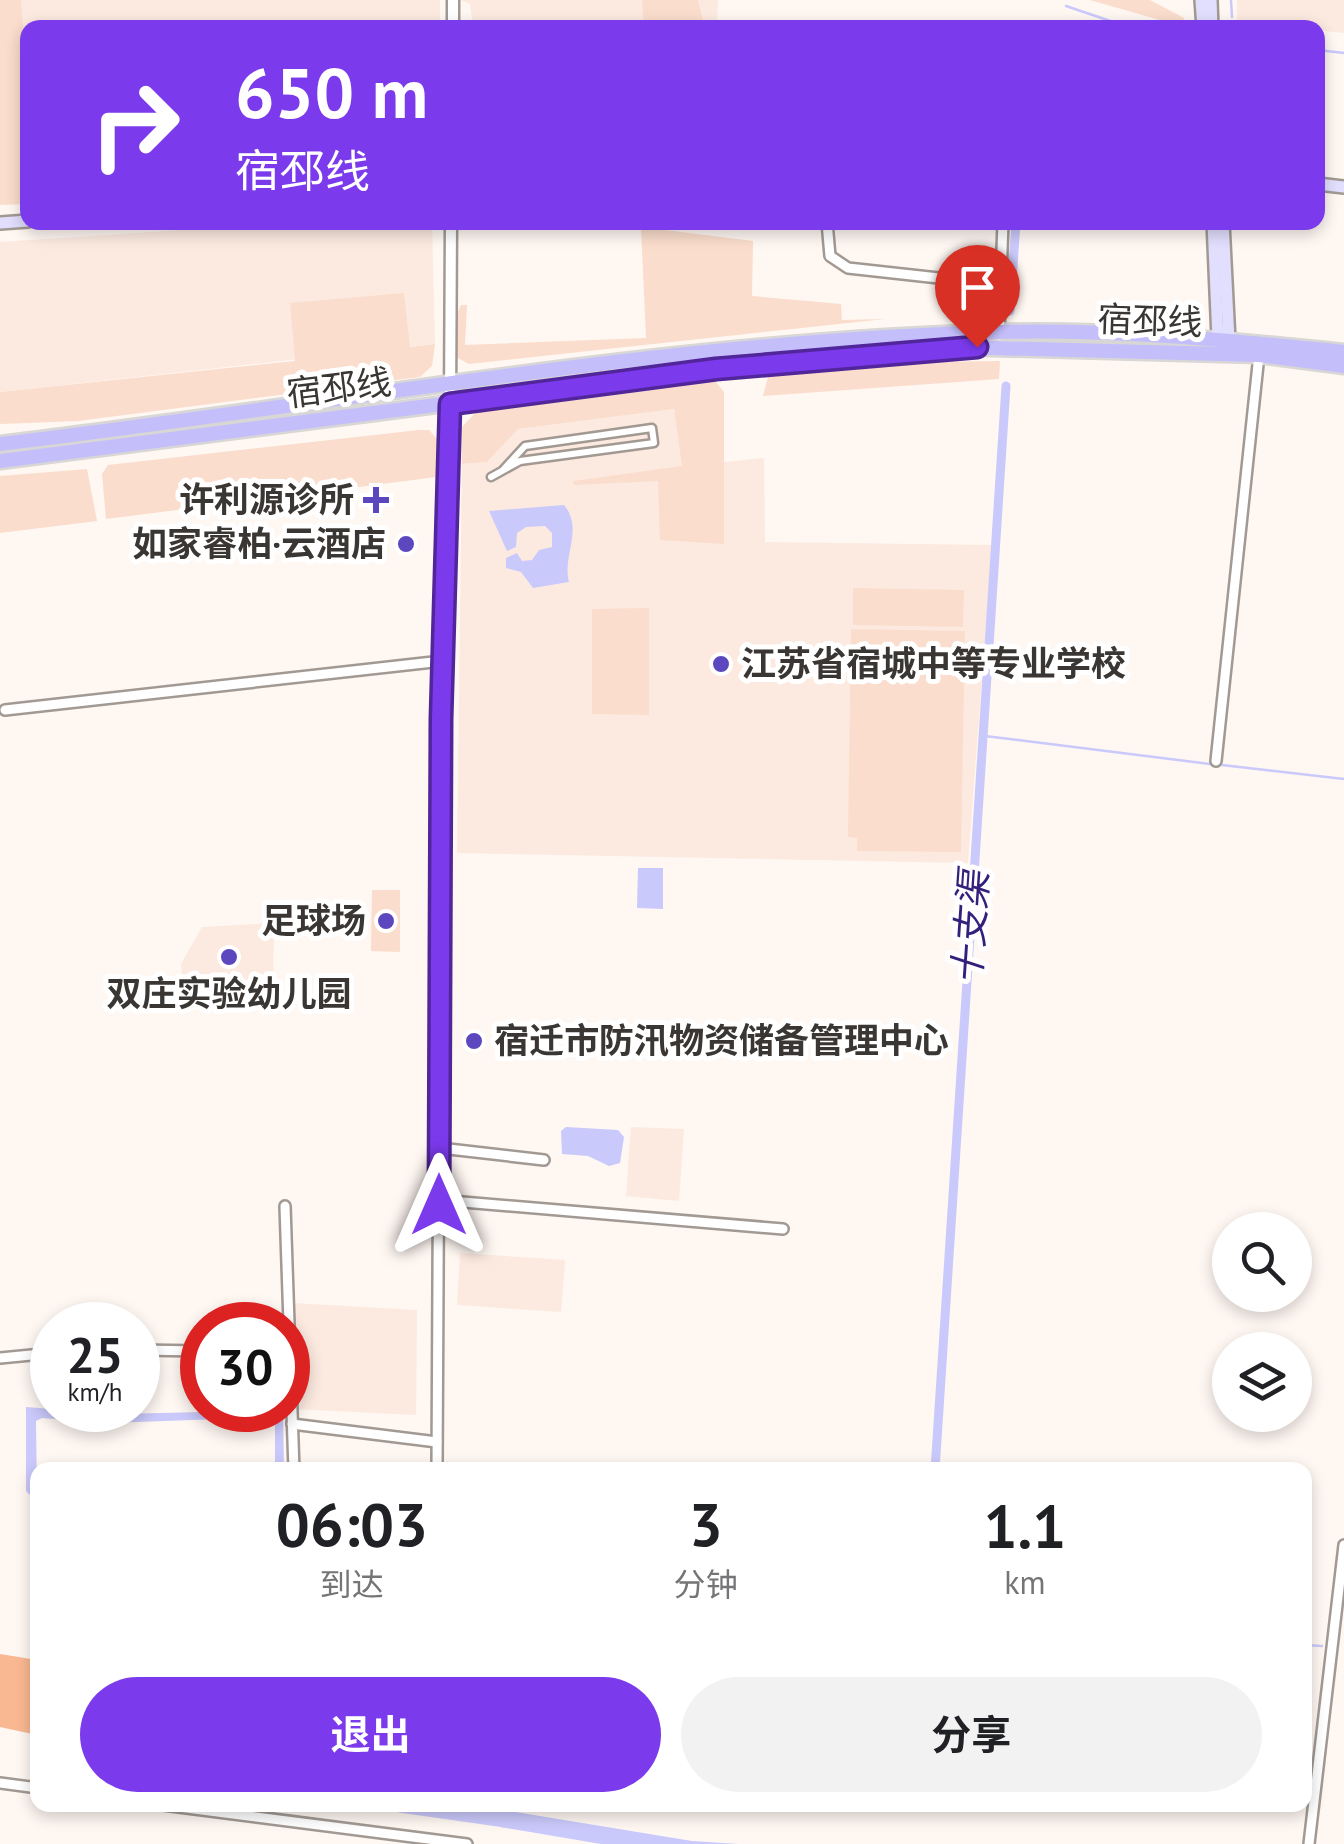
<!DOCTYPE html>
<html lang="zh">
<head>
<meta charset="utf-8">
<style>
  :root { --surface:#fff; --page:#f2f2f2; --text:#202124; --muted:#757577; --accent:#7c3aed }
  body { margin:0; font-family:"PT Sans","Noto Sans SC",sans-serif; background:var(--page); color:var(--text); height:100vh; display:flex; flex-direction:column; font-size:38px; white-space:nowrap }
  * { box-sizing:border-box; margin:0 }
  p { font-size:32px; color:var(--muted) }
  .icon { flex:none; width:55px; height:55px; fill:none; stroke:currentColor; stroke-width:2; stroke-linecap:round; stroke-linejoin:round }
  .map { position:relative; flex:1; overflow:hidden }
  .sheet { position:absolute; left:30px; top:1462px; width:1282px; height:350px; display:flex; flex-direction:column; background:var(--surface); border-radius:20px; box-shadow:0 5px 15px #0003 }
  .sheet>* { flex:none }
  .banner { position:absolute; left:20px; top:20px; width:1305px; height:210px; border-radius:20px; box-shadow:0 5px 15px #0003; background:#7c3aed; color:#fff; overflow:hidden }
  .buttons { position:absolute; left:1212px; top:1212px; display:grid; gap:20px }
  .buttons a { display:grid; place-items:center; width:100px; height:100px; border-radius:50%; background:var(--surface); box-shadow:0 5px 15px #0003; font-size:50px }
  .speed { position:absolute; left:30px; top:1302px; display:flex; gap:20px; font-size:50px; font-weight:700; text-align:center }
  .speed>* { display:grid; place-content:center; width:130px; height:130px; border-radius:50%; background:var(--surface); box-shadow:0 5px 15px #0003; line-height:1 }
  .speed small { font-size:25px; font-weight:400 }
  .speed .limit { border:15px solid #d22; background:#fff; color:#111 }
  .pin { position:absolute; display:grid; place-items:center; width:85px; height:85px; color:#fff; margin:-102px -42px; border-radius:50% 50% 50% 0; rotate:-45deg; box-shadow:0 0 10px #0007 }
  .pin .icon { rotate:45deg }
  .me { position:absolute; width:110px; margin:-55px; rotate:0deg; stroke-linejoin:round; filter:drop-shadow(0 0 8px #0008) }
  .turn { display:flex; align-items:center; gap:35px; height:210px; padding:0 50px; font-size:45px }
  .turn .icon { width:130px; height:130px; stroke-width:2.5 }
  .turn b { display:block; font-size:70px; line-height:85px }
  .eta { display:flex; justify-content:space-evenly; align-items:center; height:170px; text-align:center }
  .eta b { font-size:60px; font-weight:700; line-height:70px }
  .button { display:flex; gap:20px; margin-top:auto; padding:20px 50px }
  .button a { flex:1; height:115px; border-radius:60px; background:var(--accent); color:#fff; font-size:40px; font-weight:700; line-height:115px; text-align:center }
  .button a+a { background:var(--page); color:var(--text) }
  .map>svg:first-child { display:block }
</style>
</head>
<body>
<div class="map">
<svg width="1344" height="1844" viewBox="0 0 1344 1844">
  <rect width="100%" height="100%" fill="#fff7f2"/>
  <g fill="#fceae0">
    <path d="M21 0H440V27L28 28 27 87Z"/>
    <path d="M460 0H718L717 27H473L470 4Z"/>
    <path d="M1237 0H1344V33L1237 22Z"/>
    <path d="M292 223H432L435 344 0 392V242Z"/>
    <path d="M674 409 683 466 764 458 765 542 992 545 968 863 457 853 462 464 487 462 518 429Z"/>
    <path d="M274 923 273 989 183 990 181 964 202 927Z"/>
    <path d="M631 1127 684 1129 679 1201 626 1196Z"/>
    <path d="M460 1253 565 1260 561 1312 457 1305Z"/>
    <path d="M293 1303 417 1310 416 1415 294 1409Z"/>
  </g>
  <g fill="#faddcc">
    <path d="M0 0H21L28 87 27 204 0 205Z"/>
    <path d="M642 0H698L703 21H698V27H644Z"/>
    <path d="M1090 0H1150L1184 18V27Z"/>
    <path d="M641 227 753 241 752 296 841 304 842 320 885 319 469 364 456 357V316L461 305H467L465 345 646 338Z"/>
    <path d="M404 293 410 347 435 344 432 366 420 377 78 421 0 424V392L295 361 290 303Z"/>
    <path d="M1000 361 999 379 763 396 768 377 929 362Z"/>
    <path d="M715 381 724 392V544L660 540 658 481 574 485 573 481 682 466 674 409 518 429 487 462 462 464 461 428 478 410Z"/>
    <path d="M419 430H429L438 440 437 477 106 519 102 474 108 465Z"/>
    <path d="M87 469 97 521 0 533V476Z"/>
    <path d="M853 588 964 590 963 627 853 625Z"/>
    <path d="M649 608V715L592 714V609Z"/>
    <path d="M851 629 965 631 961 852 857 851V838L848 837Z"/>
    <path d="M372 890H400V952L371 951Z"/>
  </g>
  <path fill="#f9b891" d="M0 1654 37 1660V1735L0 1727Z"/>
  <g fill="#cac9fb">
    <path d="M564 505C584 529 562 555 569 582L533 588 521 572 506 568V558L517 553 522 561 532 560 539 550 552 547V533L545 526 526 527 517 533 516 547 507 551 489 511Z"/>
    <path d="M638 868H663V909L637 908Z"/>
    <path d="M566 1127 618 1130 624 1137 620 1163 609 1166 588 1156 562 1154 561 1131Z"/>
    <path d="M26 1407 118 1414 283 1410 284 1470H275V1417L108 1423 42 1418 36 1421 37 1496H31L26 1491Z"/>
    <path d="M503 1810 692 1841 738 1844H601L500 1827Z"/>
  </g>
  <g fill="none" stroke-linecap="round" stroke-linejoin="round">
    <g stroke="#cac9fb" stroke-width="2.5">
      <path d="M1231 0 1232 17"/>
      <path d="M1066 6 1131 28"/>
      <path d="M1318 50 1344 53"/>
      <path d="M985 736 1210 764"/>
      <path d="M1222 765 1344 779"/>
      <path d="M1305 1645 1322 1646"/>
    </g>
    <g stroke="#cac9fb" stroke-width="9">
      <path d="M1010 311 1016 222"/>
      <path d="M935 1470 1006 386"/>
    </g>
    <path stroke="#cac9fb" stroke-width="15" d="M400 1805 520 1822"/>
    <defs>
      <path id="pedestrian" d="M491 477 520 461 654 443 652 428 525 446 502 471"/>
      <g id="minor">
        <path d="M827 222 830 256 848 268 1002 285"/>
        <path d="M999 335 1003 222"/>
        <path d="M5 710 442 661"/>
        <path d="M1216 761 1259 355"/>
        <path d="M440 1148 544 1160"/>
        <path d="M439 1200 783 1229"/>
        <path d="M285 1206 294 1470"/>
        <path d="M138 1350 202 1351"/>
        <path d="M0 1358 52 1353"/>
        <path d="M292 1424 437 1442"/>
        <path d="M437 1470 441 719 450 404"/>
        <path d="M0 1783 38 1788"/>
        <path d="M163 1805 467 1844"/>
        <path d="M1309 1844 1344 1545"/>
      </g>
      <g id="tertiary">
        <path d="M453 28V0"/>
        <path d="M450 404 451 222"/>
      </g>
      <g id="secondary">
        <path d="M1201 0 1203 28"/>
        <path d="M1211 0 1212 28"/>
        <path d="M1318 184 1344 187"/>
        <path d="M1213 222 1218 339"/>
        <path d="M1223 222 1229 340"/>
        <path d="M0 223 28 221"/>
      </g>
      <g id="primary">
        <path d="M0 444C330 405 665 341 998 332 1113 329 1229 340 1344 352"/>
        <path d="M0 461 717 369 956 347 1259 355 1344 366"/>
      </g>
    </defs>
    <use href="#pedestrian" stroke="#a29993" stroke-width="11"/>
    <use href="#minor" stroke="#a29993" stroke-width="14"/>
    <use href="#tertiary" stroke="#a29993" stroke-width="15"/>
    <use href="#secondary" stroke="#a29993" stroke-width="16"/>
    <use href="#primary" stroke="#d8d7d6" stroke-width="19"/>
    <use href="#pedestrian" stroke="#fff" stroke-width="6"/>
    <use href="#minor" stroke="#fff" stroke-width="9"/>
    <use href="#tertiary" stroke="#fff" stroke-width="10"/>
    <use href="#secondary" stroke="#e1dffd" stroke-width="11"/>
    <use href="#primary" stroke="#c4befb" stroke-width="14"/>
  </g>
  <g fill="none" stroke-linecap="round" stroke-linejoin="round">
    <defs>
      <path id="route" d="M439 1205 441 719 450 404 716 369 977 347"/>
    </defs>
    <use href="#route" stroke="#51269a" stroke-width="25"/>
    <use href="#route" stroke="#7c3aed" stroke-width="18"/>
  </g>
  <g fill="#5c47bf" stroke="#fff" stroke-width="4">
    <path d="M371 485h10v10h10v10h-10v10h-10v-10h-10v-10h10z"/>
    <circle cx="406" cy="544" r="10"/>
    <circle cx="721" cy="664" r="10"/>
    <circle cx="386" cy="921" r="10"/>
    <circle cx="229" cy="957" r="10"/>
    <circle cx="474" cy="1041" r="10"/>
  </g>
  <g text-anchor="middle" stroke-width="10" stroke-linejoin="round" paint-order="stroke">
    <g font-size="35" fill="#3a3633" stroke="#fff">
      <text transform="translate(1150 321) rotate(2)" y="12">宿邳线</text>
      <text transform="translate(339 388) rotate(-7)" y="12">宿邳线</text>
    </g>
    <g font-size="35" font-weight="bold" fill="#3a3633" stroke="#fff" text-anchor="end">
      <text x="354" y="512">许利源诊所</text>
      <text x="386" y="556">如家睿柏·云酒店</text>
      <text x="741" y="676" text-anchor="start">江苏省宿城中等专业学校</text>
      <text x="366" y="933">足球场</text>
      <text x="229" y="1006" text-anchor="middle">双庄实验幼儿园</text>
      <text x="494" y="1053" text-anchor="start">宿迁市防汛物资储备管理中心</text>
    </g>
    <g font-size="38" font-style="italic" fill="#341f7b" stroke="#fff">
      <text transform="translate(971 928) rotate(-86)" y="13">十支渠</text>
    </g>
  </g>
</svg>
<div class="buttons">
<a><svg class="icon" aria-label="search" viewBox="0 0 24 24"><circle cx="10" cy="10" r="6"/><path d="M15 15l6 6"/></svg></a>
<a><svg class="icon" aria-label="layers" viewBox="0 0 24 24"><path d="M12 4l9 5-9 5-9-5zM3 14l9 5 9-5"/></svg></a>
</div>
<div class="speed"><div>25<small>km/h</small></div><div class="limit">30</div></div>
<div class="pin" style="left:977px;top:347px;background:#d93025"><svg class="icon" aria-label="arrive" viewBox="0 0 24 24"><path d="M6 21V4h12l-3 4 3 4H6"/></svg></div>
<svg class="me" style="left:439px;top:1205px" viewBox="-20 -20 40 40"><path d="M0-17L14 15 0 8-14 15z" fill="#7c3aed" stroke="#fff" stroke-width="4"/></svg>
<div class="banner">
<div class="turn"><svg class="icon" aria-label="right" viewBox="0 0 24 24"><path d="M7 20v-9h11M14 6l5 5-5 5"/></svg><div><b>650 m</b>宿邳线</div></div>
</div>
<section class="sheet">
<div class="eta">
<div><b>06:03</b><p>到达</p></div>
<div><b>3</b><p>分钟</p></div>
<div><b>1.1</b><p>km</p></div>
</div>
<div class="button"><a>退出</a><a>分享</a></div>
</section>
</div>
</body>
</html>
